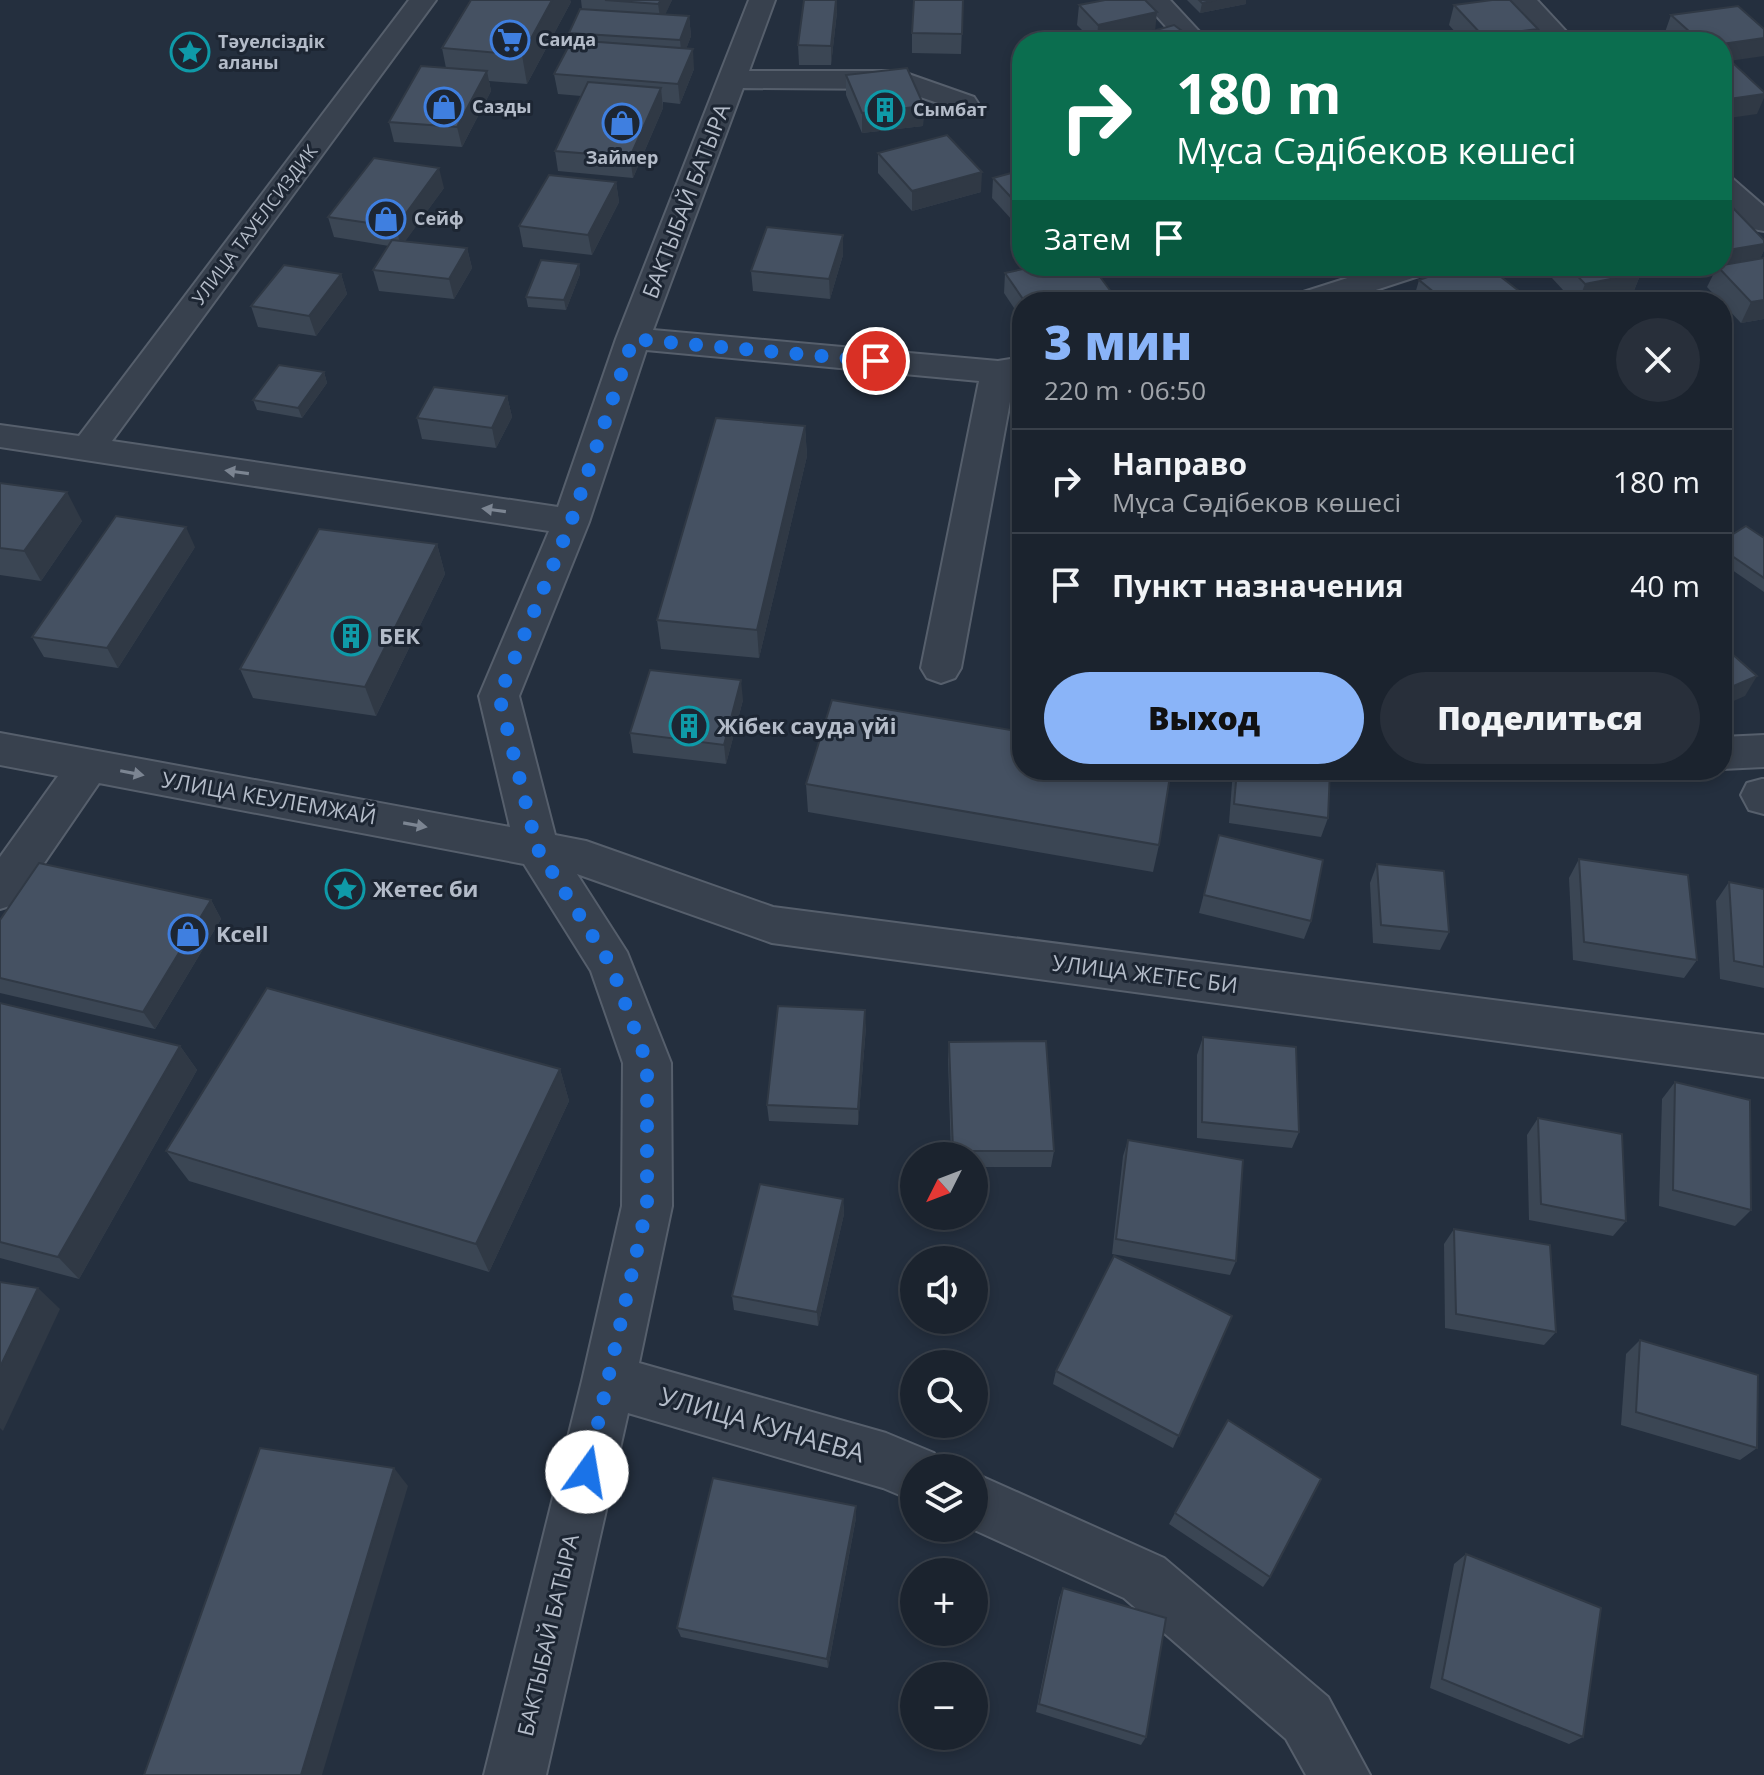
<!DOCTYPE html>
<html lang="ru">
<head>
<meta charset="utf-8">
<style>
  :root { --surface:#1b232e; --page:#282f3a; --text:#f1f3f6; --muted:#a0a4aa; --line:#39404a; --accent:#8ab4f8 }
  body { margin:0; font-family:"Open Sans",sans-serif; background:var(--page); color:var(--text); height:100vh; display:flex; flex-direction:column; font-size:30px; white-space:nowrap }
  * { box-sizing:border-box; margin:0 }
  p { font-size:26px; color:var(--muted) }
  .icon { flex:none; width:44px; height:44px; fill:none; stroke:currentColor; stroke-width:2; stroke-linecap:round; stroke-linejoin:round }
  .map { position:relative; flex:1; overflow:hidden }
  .side { position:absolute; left:1012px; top:292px; width:720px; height:488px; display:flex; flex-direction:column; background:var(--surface); border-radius:32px; box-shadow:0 4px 12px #0003,0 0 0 2px var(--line) }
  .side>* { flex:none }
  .guide { position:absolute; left:1012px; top:32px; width:720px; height:244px; border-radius:32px; box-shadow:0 4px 12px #0003,0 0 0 2px var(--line); background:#0b6e4f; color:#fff; overflow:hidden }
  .needle { width:52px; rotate:228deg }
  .fabs { position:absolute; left:900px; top:1142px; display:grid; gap:16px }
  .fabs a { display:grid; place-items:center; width:88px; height:88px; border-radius:50%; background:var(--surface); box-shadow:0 4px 12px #0003,0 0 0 2px var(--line); font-size:40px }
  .pin { position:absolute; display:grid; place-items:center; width:68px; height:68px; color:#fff; margin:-34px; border:4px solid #fff; border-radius:50%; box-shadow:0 2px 8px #0007 }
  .me { position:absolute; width:88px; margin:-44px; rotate:13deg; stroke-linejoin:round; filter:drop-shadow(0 0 6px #0008) }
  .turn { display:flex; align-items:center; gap:28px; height:168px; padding:0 32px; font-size:36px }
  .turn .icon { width:104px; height:104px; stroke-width:2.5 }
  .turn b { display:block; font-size:56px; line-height:68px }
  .then { display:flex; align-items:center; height:76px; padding:0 32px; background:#0003; gap:16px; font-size:30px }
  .round { display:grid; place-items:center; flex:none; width:84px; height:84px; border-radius:42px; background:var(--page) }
  .head { display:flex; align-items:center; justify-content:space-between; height:136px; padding:0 32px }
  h1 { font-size:48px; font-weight:800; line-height:60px; color:var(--accent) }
  .primary-button { display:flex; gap:16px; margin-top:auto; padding:16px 32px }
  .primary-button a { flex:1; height:92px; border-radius:48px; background:var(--accent); color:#111; font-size:32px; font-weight:800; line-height:92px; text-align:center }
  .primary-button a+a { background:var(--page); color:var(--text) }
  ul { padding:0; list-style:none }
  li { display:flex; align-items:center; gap:24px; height:104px; padding:0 32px; border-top:2px solid var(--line) }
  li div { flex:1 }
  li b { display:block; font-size:30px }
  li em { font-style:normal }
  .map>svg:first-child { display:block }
</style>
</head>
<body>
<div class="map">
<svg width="1764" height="1775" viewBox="0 0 1764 1775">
  <rect width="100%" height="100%" fill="#242f3e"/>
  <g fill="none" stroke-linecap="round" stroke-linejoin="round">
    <defs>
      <g id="minor">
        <path d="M409 0H436L112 441 558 507 616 339 749 0H775L749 71H900L974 97 978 103 974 109 964 112 897 89 743 88 653 330 998 361 1022 357V379L1014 380 961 668 955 678 941 683 927 678 921 668 979 381 646 350 589 522 519 696 555 835 586 841 773 907 1764 1035V1077L772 943 577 874 627 952 671 1063 672 1206 639 1363 886 1433 934 1453 940 1468H914V1501L883 1488 628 1413 546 1775H484L582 1381 622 1206 623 1063 591 971 524 864 99 783 16 904 0 909V857L58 776 0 765V733L510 827 479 696 549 531 0 447V425L79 436Z"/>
        <path d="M1142 0H1170L1209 42H1180Z"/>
        <path d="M1509 0H1537L1576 42H1547Z"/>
        <path d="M1722 176 1733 179 1764 206V231L1753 229 1722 201Z"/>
        <path d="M1385 266H1433L1428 273 1339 302H1290L1294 295Z"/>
        <path d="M1764 735V767L1722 769V737Z"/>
        <path d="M1762 779H1764V814L1749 810 1741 795 1747 783Z"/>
        <path d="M974 1473 1164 1558 1328 1697 1370 1775H1306L1286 1739 1124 1598 970 1528H974Z"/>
      </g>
    </defs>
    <use href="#minor" stroke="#565f6c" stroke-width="4"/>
    <use href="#minor" fill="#38414e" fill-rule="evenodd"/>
  </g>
  <g fill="#3b4654">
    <path d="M471 0H570L571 2 527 84 489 81 491 91 462 147 394 142 389 122 446 68 442 48Z"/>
    <path d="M581 0H672L665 14 689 16 691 36 686 49 694 69 680 104 663 102V108L633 178 558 171 555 151 581 96 558 94 554 74 570 43 569 33 582 9Z"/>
    <path d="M963 0 961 54 912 53V33Z"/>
    <path d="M1187 0H1246V4L1200 13Z"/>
    <path d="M1079 5 1155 30 1197 42H1128V38L1136 36 1109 42H1094L1077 25Z"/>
    <path d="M1454 5 1538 29 1535 39 1548 42H1464L1449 25Z"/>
    <path d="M837 12 831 65H799L798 45Z"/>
    <path d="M1671 15 1722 42H1671L1664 35Z"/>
    <path d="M846 75 924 106 923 126 862 133 846 95Z"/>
    <path d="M878 153 981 192 912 211 878 173Z"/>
    <path d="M1022 170V231L992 198 993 178Z"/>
    <path d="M616 182 619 202 592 255 523 247 519 226Z"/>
    <path d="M444 188 405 241 467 248 472 268 454 299 379 291 373 270 389 246 334 237 328 217Z"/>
    <path d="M843 235V255L830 299 753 291 751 271Z"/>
    <path d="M1764 250 1760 259 1764 319 1741 323 1707 287 1715 271 1692 275 1684 266H1722Z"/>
    <path d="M579 264 580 274 566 310 528 307 526 297Z"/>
    <path d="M1541 266H1635L1641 273 1633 293 1589 302H1574Z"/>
    <path d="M1005 273 1111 302H1022V320L1004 293Z"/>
    <path d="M341 274 347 294 316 336 258 327 251 306Z"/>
    <path d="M1419 280 1533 302H1415L1413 301Z"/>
    <path d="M324 372 327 383 302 418 257 410 253 400Z"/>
    <path d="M507 396 512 417 496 448 422 439 417 418Z"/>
    <path d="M805 426 807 456 759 658 661 649 657 620Z"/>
    <path d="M0 483 82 521 41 581 0 575Z"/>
    <path d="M1022 497V547L1010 545 1012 524Z"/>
    <path d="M1764 538V592L1722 563V541Z"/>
    <path d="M437 544 445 574 376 716 253 698 240 669Z"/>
    <path d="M195 547 118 668 44 657 32 637Z"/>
    <path d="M743 700 726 764 633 753 630 733Z"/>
    <path d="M1233 770H1330L1328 818 1321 837 1229 823Z"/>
    <path d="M806 784 1159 845 1153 872 808 812Z"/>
    <path d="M1219 835 1311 921 1304 939 1199 913Z"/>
    <path d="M1579 859 1697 960 1684 978 1573 960 1569 878Z"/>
    <path d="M1377 864 1449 932 1440 950 1373 943 1370 883Z"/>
    <path d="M1729 882 1764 889V988L1720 979 1716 901Z"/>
    <path d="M211 900 221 919 155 1029 0 993V920Z"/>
    <path d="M0 1003 180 1046 197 1070 79 1279 0 1258Z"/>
    <path d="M866 1027 858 1125 769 1121 767 1105Z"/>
    <path d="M1203 1037 1299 1132 1292 1148 1197 1138V1055Z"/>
    <path d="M949 1042 1054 1151 1051 1167H974V1156H951L948 1059Z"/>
    <path d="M560 1069 569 1101 489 1272 189 1181 166 1151Z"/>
    <path d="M1675 1082 1751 1210 1735 1226 1659 1206 1662 1099Z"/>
    <path d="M1538 1118 1626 1221 1613 1236 1529 1220 1527 1135Z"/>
    <path d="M1128 1140 1236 1261 1230 1275 1112 1254 1123 1156Z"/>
    <path d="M843 1199 844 1214 818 1326 734 1310 732 1296Z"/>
    <path d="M1454 1229 1556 1332 1544 1345 1445 1328 1444 1244Z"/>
    <path d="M1232 1316 1173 1448 1053 1384 1056 1371Z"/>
    <path d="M1640 1340 1757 1448 1740 1460 1621 1425 1626 1354Z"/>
    <path d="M1175 1513 1270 1577 1263 1587 1169 1524Z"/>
    <path d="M856 1518 828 1668 681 1637 677 1628Z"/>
    <path d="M1466 1554 1583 1737 1569 1744 1430 1688 1454 1564Z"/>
    <path d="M1063 1588 1146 1737 1141 1745 1036 1712 1059 1598Z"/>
  </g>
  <g fill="#303945">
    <path d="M552 0H570L571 2 527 84 522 55Z"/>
    <path d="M661 0H672L661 24 658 4Z"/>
    <path d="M836 0H837V12L831 65V46Z"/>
    <path d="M1216 0H1246V4L1200 13 1202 3Z"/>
    <path d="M1157 12 1155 32 1109 42H1097L1098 25Z"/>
    <path d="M689 16 691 36 682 60 680 40Z"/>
    <path d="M1538 29 1534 42H1481L1483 36Z"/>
    <path d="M1764 38V56L1722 62V44Z"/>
    <path d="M693 49 694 69 680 104 678 84Z"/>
    <path d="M487 71 491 91 462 147 457 127Z"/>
    <path d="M661 88 663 108 633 178 630 157Z"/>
    <path d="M1764 94V98L1757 114 1722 119V100Z"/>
    <path d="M924 106 923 126 862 133V113Z"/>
    <path d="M439 168 444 188 401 247 396 227Z"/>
    <path d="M982 172 981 192 912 211V191Z"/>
    <path d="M616 182 619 202 592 255 588 235Z"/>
    <path d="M843 235V255L830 299 829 279Z"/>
    <path d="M1764 244V250L1758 264 1720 270 1717 266 1715 271 1692 275 1696 266H1722V251Z"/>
    <path d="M467 248 472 268 454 299 449 279Z"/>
    <path d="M579 264 580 274 566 310 564 300Z"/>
    <path d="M1641 273 1633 293 1589 302H1578L1585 284Z"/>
    <path d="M341 274 347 294 316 336 309 316Z"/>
    <path d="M1112 293 1111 302H1071Z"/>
    <path d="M1764 300V319L1741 323 1751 302Z"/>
    <path d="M324 372 327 383 302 418 298 408Z"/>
    <path d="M507 396 512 417 496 448 492 428Z"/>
    <path d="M805 426 807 456 759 658 757 630Z"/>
    <path d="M67 492 82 521 41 581 24 551Z"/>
    <path d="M186 527 195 547 118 668 107 648Z"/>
    <path d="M437 544 445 574 376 716 365 687Z"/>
    <path d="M1757 676 1745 696 1722 706V691Z"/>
    <path d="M741 680 743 700 726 764 724 745Z"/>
    <path d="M211 900 221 919 155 1029 143 1012Z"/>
    <path d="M865 1010 866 1027 858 1125V1109Z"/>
    <path d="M180 1046 197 1070 79 1279 58 1257Z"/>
    <path d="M560 1069 569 1101 489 1272 476 1244Z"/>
    <path d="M843 1199 844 1214 818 1326 817 1312Z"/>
    <path d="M38 1288 60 1309 3 1431 0 1428V1367Z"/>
    <path d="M394 1468 408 1486 322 1775H301Z"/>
    <path d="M856 1506V1518L828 1668 827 1659Z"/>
  </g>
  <g fill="#455162" stroke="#303945" stroke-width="2">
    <path d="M471 0H552L522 55 442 48Z"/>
    <path d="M605 0H661L658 4Z"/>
    <path d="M804 0H836L831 46 798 45Z"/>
    <path d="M914 0H963L962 34 912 33Z"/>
    <path d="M1105 0H1145L1157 12 1098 25 1079 5Z"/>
    <path d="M1199 0H1216L1202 3Z"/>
    <path d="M1492 0H1510L1538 29 1483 36 1454 5Z"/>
    <path d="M1738 6 1764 29V38L1722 44V42H1701L1671 15Z"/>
    <path d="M580 9 689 16 680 40 569 33Z"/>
    <path d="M1174 25 1197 42H1133L1128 38Z"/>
    <path d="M1544 38 1548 42H1506Z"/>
    <path d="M572 40 693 49 678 84 554 74Z"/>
    <path d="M1734 64 1764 92V94L1722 100V66Z"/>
    <path d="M421 66 487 71 457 127 389 122Z"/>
    <path d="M907 68 924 106 862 113 846 75Z"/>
    <path d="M588 82 661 88 630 157 555 151Z"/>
    <path d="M947 135 982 172 912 191 878 153Z"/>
    <path d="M374 158 439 168 396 227 328 217Z"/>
    <path d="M1022 170V209L993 178Z"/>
    <path d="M549 175 616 182 588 235 519 226Z"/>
    <path d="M1733 208 1764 240V244L1722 251V210Z"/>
    <path d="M767 227 843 235 829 279 751 271Z"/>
    <path d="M392 240 467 248 449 279 373 270Z"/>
    <path d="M1764 258V300L1751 302 1717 266Z"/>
    <path d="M541 260 579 264 564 300 526 297Z"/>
    <path d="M284 265 341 274 309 316 251 306Z"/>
    <path d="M1037 266H1092L1112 293 1071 302H1025L1005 273Z"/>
    <path d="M1459 266H1487L1533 302H1446L1419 280Z"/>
    <path d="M1568 266H1635L1641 273 1585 284Z"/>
    <path d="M279 365 324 372 298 408 253 400Z"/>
    <path d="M434 387 507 396 492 428 417 418Z"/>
    <path d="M716 418 805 426 757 630 657 620Z"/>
    <path d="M0 483 67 492 24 551 0 548Z"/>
    <path d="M1022 497V526L1012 524Z"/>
    <path d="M116 516 186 527 107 648 32 637Z"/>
    <path d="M1746 526 1764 538V578L1722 549V541Z"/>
    <path d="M319 529 437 544 365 687 240 669Z"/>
    <path d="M1722 645 1757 676 1722 691Z"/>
    <path d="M650 670 741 680 724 745 630 733Z"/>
    <path d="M832 700 1022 732V770H1171L1159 845 806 784Z"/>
    <path d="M1237 770H1330L1328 818 1234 804Z"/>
    <path d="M1219 835 1323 860 1311 921 1204 895Z"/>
    <path d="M1579 859 1688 875 1697 960 1584 942Z"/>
    <path d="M39 863 211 900 143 1012 0 978V920Z"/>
    <path d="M1377 864 1444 871 1449 932 1381 925Z"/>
    <path d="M1729 882 1764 889V967L1734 961Z"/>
    <path d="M267 988 560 1069 476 1244 166 1151Z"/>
    <path d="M0 1003 180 1046 58 1257 0 1242Z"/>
    <path d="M778 1006 865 1010 858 1109 767 1105Z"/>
    <path d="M1203 1037 1296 1047 1299 1132 1202 1122Z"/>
    <path d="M1046 1041 1054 1151H953L949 1042Z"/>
    <path d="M1675 1082 1750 1100 1751 1210 1673 1190Z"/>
    <path d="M1538 1118 1622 1134 1626 1221 1541 1204Z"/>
    <path d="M1128 1140 1243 1160 1236 1261 1116 1239Z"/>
    <path d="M760 1184 843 1199 817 1312 732 1296Z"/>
    <path d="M1454 1229 1550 1245 1556 1332 1456 1314Z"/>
    <path d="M1114 1256 1232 1316 1179 1436 1056 1371Z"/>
    <path d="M0 1282 38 1288 0 1367Z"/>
    <path d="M1640 1340 1758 1375 1757 1448 1636 1412Z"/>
    <path d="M1228 1420 1321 1479 1270 1577 1175 1513Z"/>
    <path d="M260 1448 394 1468 301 1775H144Z"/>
    <path d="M713 1478 856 1506 827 1659 677 1628Z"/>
    <path d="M1466 1554 1601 1608 1583 1737 1442 1679Z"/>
    <path d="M1063 1588 1166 1618 1146 1737 1039 1704Z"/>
  </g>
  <defs><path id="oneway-solid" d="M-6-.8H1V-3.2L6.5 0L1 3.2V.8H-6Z" transform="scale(2)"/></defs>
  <g fill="#7c8592">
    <use href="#oneway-solid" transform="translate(237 472) rotate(-172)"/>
    <use href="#oneway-solid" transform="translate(494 510) rotate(-172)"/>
    <use href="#oneway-solid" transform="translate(132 773) rotate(11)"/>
    <use href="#oneway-solid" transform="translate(415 825) rotate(10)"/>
  </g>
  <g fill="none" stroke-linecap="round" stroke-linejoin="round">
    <path stroke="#1a73e8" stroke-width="14" stroke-dasharray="0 25.2" d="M587 1472 647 1206V1063L611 965 537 848 499 696 571 522 633 339 876 361"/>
  </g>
  <defs>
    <symbol id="supermarket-ring" viewBox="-11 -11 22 22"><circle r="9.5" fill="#1d2633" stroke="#3f7fe0" stroke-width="1.5"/><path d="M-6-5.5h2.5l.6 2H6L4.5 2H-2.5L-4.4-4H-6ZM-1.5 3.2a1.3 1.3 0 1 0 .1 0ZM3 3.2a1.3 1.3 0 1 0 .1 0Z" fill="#3f7fe0"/></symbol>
    <symbol id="sight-ring" viewBox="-11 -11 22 22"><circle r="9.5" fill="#1d2633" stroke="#0f9aa8" stroke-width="1.5"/><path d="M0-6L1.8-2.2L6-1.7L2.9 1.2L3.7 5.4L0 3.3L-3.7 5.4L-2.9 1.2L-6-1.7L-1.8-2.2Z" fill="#0f9aa8"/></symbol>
    <symbol id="shop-ring" viewBox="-11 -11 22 22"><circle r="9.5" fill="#1d2633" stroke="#3f7fe0" stroke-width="1.5"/><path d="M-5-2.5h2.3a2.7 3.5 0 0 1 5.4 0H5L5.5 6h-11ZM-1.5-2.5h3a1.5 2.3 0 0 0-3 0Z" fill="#3f7fe0"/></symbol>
    <symbol id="building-ring" viewBox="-11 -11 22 22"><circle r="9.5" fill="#1d2633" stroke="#0f9aa8" stroke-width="1.5"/><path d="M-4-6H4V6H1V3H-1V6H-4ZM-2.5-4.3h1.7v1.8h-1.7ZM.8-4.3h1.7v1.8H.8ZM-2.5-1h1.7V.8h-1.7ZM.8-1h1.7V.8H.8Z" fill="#0f9aa8"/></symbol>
  </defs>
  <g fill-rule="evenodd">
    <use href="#supermarket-ring" x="488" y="18" width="44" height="44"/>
    <use href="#sight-ring" x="168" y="30" width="44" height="44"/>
    <use href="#shop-ring" x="422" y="85" width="44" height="44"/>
    <use href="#building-ring" x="863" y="88" width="44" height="44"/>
    <use href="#shop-ring" x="600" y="101" width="44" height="44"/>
    <use href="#shop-ring" x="364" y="197" width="44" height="44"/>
    <use href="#building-ring" x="329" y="614" width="44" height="44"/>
    <use href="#building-ring" x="667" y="704" width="44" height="44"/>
    <use href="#sight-ring" x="323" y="867" width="44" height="44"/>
    <use href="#shop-ring" x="166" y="912" width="44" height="44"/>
  </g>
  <g text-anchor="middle" stroke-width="6" stroke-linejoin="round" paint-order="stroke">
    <g font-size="18" font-weight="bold" fill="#b4bcc9" stroke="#1d2633" text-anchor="start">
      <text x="538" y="46">Саида</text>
      <text x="218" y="48">Тәуелсіздік<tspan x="218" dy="21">аланы</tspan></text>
      <text x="472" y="113">Сазды</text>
      <text x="913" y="116">Сымбат</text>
      <text x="622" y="164" text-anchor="middle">Займер</text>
      <text x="414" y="225">Сейф</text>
    </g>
    <g font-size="18" fill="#b4bcc9" stroke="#1d2633">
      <text transform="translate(255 225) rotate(-53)" y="6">УЛИЦА ТАУЕЛСИЗДИК</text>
    </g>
    <g font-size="22" fill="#b4bcc9" stroke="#1d2633">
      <text transform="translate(686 201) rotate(-69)" y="8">БАКТЫБАЙ БАТЫРА</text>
      <text transform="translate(269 798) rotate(10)" y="8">УЛИЦА КЕУЛЕМЖАЙ</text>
      <text transform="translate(1145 974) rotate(7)" y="8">УЛИЦА ЖЕТЕС БИ</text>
      <text transform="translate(548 1635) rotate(-77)" y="8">БАКТЫБАЙ БАТЫРА</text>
    </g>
    <g font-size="22" font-weight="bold" fill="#b4bcc9" stroke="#1d2633" text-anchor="start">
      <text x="379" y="644">БЕК</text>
      <text x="717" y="734">Жібек сауда үйі</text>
      <text x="373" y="897">Жетес би</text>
      <text x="216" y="942">Kcell</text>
    </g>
    <g font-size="26" fill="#b4bcc9" stroke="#1d2633">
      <text transform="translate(762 1425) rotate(16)" y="9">УЛИЦА КУНАЕВА</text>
    </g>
  </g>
</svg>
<div class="fabs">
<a><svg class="needle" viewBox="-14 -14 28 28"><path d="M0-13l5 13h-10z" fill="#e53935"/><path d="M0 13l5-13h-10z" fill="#a0a4aa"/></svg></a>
<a><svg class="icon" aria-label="sound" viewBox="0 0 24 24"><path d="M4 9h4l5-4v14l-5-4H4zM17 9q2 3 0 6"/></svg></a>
<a><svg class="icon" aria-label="search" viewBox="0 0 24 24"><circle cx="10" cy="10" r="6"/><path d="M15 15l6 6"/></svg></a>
<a><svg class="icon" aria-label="layers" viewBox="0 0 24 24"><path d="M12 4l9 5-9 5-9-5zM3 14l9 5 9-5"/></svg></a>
<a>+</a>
<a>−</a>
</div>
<div class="pin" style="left:876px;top:361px;background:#d93025"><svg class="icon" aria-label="arrive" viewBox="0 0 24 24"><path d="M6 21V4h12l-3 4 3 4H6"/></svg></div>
<svg class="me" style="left:587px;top:1472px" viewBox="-20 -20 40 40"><circle r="19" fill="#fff"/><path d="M0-13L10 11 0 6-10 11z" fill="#1a73e8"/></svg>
<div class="guide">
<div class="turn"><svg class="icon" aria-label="right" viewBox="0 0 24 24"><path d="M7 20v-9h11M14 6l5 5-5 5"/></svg><div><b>180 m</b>Мұса Сәдібеков көшесі</div></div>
<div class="then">Затем<svg class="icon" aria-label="arrive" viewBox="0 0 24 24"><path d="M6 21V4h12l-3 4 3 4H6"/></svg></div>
</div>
<section class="side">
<div class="head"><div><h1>3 мин</h1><p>220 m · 06:50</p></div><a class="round"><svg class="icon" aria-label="close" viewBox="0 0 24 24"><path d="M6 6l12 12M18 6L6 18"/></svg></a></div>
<ul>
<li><svg class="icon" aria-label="right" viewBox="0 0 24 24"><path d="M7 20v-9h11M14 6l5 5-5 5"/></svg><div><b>Направо</b><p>Мұса Сәдібеков көшесі</p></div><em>180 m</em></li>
<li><svg class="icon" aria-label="arrive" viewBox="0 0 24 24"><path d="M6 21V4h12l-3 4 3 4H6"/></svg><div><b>Пункт назначения</b></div><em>40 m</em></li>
</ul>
<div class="primary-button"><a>Выход</a><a>Поделиться</a></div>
</section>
</div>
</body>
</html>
